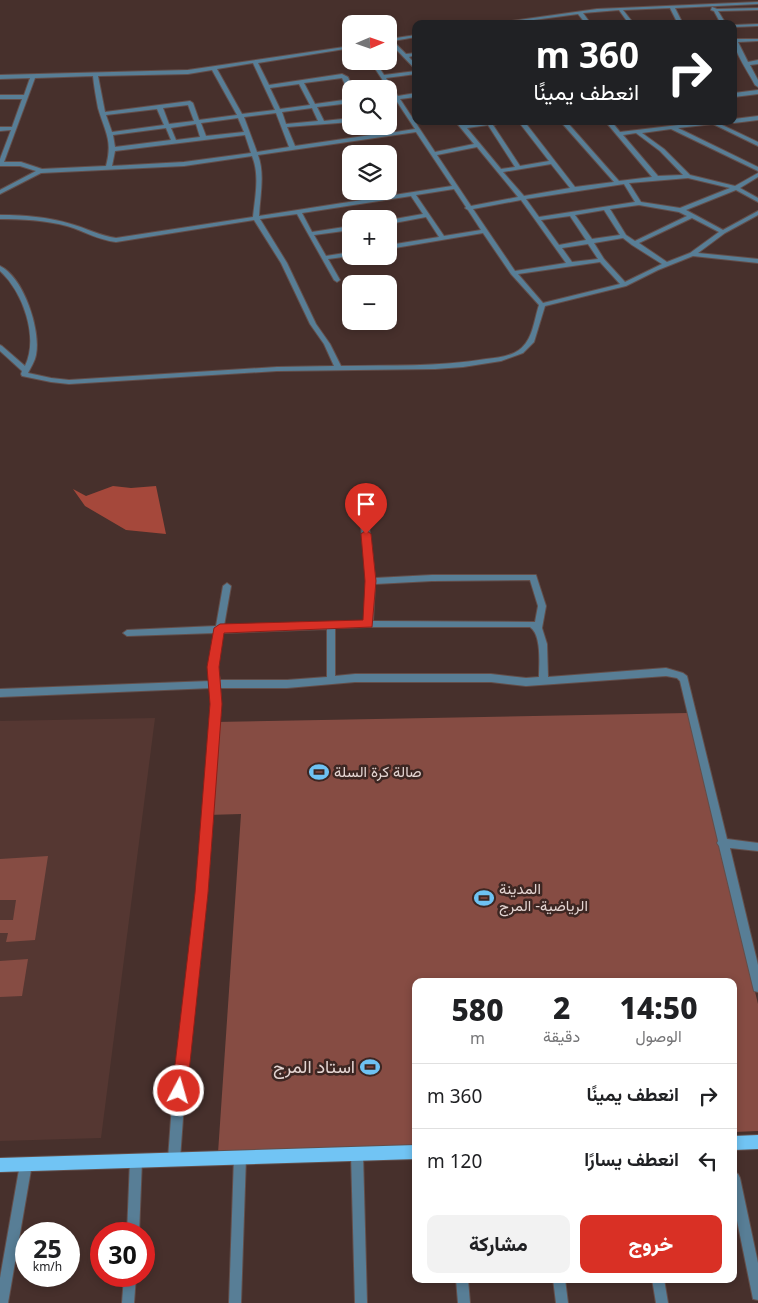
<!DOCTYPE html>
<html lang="ar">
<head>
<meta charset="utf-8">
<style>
  :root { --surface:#fff; --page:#f2f2f2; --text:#202124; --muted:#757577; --line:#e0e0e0; --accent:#d93025 }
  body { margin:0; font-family:"Noto Sans",Vazirmatn,sans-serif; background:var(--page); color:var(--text); direction:rtl; height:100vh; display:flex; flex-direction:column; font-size:19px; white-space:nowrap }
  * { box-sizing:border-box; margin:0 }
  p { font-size:16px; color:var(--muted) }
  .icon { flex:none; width:28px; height:28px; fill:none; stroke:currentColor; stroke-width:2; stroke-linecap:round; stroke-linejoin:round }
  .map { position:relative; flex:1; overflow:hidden; direction:ltr }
  .side { position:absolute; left:412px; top:978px; width:325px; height:305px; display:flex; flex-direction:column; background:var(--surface); border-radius:10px; box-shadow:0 2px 8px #0003; direction:rtl }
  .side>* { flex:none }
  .banner { position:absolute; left:412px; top:20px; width:325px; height:105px; border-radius:10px; box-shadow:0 2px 8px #0003; direction:rtl; background:#202124; color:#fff; overflow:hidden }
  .needle { width:32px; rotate:88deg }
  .controls { position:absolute; left:342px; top:15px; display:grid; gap:10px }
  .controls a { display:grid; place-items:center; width:55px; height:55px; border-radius:10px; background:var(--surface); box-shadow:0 2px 8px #0003; font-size:25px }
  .speed { position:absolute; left:15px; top:1222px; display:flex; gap:10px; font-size:25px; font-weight:700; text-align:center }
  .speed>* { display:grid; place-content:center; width:65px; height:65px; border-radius:50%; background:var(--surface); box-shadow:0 2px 8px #0003; line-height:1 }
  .speed small { font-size:12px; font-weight:400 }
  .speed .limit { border:8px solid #d22; background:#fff; color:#111 }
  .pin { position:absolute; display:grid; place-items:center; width:42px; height:42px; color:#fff; margin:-51px -21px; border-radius:50% 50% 50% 0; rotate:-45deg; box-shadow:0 0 5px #0007 }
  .pin .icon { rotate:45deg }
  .me { position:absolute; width:55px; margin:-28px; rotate:6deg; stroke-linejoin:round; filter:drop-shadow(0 0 4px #0008) }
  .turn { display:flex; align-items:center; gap:18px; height:105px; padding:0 15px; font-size:22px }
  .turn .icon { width:65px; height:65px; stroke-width:2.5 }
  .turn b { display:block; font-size:35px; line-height:42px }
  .eta { display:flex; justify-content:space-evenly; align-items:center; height:85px; text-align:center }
  .eta b { font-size:30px; font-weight:800; line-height:35px }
  .primary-button { display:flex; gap:10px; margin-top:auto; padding:10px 15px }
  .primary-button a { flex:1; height:58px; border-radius:10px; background:var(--accent); color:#fff; font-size:20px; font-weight:800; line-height:58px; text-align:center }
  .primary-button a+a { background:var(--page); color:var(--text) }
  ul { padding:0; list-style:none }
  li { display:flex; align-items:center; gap:15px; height:65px; padding:0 15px; border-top:1px solid var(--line) }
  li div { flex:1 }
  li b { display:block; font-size:19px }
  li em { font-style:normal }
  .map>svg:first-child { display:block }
</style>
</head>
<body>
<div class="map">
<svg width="758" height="1303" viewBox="0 0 758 1303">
  <rect width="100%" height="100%" fill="#47302c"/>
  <path fill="#553732" d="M155 718 101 1138 0 1141V721Z"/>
  <g fill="#864c43">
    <path d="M688 713 758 1004V1131L734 1132V981H416V1145L218 1153 241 814 207 815 215 722Z"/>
    <path d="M48 856 35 940 6 942 8 933H0V920H13L16 900H0V859Z"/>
    <path d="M28 959 22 996 0 997V961Z"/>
  </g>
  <path fill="#a5483b" d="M113 486 131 488 156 486 166 534 126 530 85 506 73 489 86 496Z"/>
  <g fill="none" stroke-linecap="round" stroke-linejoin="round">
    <defs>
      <g id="minor">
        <path d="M758 2V4L675 8 683 24H678L670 8 623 10 634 24H629L619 10 583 13 591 24H586L578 14 505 24H490L597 9Z"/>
        <path d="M712 7 717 9 758 8V10L718 11 726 24H721L714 11 711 10Z"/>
        <path d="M758 24V26L734 27V25Z"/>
        <path d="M416 35V37L393 41 406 54 416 53V55L409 57 416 65V70L389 42V39Z"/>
        <path d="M734 39H758V41L738 42 748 62 758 60V64L750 65 758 80V87L755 85C749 73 733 51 734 39Z"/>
        <path d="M351 46V48L258 63 269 85 342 74 348 77 353 89H351V93L348 91 342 78 304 83 315 104 351 99V103L317 107 324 121 351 118V122L287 127 295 146 371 135 366 126H372L376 135 415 129 370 61H375L384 75 416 71V74L386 78 398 96 416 93V97L400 99 435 152 474 144 455 121H461L464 125 493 121H510L493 125 520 166 549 161 518 121H524L575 187 614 182 560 121H566L619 181 652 177 605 121H611L620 132 712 121H731L720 124 758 142V146L713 124 678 128 758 167V171L671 129 642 133 664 149 690 175 735 186 758 173V177L740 188 758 198V202L736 190 686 210 723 230 758 211V215L725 233 698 253 758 259V263L693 256 658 270 626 286 545 306 534 342 523 353 501 361 463 367 435 369 277 371 69 384 51 382 22 376 21 374 22 371 0 351V345L2 346 25 366C39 337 23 292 0 271V266C24 278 41 330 36 355 35 361 31 367 28 373L51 378 69 380 277 367 334 366 324 344 310 324 281 263 254 220 116 242C98 240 84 231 67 226 45 220 22 219 0 219V215C24 215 48 217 71 224 86 228 100 236 116 238L253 217C255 197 260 175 252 156L184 166 41 173 0 194V190L36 171 20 166H0V159L11 130 0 131V127H12L22 99H0V95H24L30 78 0 79V75L188 70ZM253 63 275 110 242 114 217 69ZM212 70 237 115 199 120 193 103 190 101 105 112 98 76 188 74ZM93 76C94 87 96 97 98 108 105 132 113 140 106 166L42 169 21 162H4L35 78ZM299 84 310 105 280 109 270 88ZM188 105 194 121 169 124 163 108ZM312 108 318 121 286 124 282 112ZM157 109 164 125 112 132 106 115ZM276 113 289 147 257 152 244 117ZM238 118 244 132 206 136 201 123ZM196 124 200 137 176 140 171 128ZM488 125 515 167 501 169 467 128ZM166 128 171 140 115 147 113 135ZM416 132 452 186 259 216C260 196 265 174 258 155ZM636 133 660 151 683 175 658 176 623 135ZM245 135 251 153 184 162 112 166 115 151ZM477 147 518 197 471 206 437 155ZM551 164 570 188 524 196 503 172ZM688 178 730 188 680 208 641 202 629 183ZM624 184 635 202 539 217 526 199ZM454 189 466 207 465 208 468 210 481 230 444 236 416 195ZM411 196 423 214 389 220V224L426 217 439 237 389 245V249L483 233 511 274 539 305C534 320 533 340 519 350 511 356 497 358 486 359 438 367 390 365 341 366L330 344 316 324 287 263 260 219 297 214 334 280 337 282 340 280 328 259 351 256V252L326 256 314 235 351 230V226L312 232 302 213ZM521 200 566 263 515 271 473 209ZM639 205 679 212 687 216 635 241 626 235 610 209ZM604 210 620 235 592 239 575 215ZM570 216 586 240 559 245 541 220ZM692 218 719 232 690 253 667 262 639 243ZM623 238 632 245 662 264 625 282 604 259 594 243ZM588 244 598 259 572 262 562 248ZM600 262 620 284 543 303 518 274Z"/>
        <path d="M758 90V94L734 97V93Z"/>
        <path d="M758 116V120L734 123 731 121H734V119Z"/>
        <path d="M364 515 368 518 375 578 432 575H536L546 606 542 628 547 644 548 677 666 668 683 673 687 676 727 839 758 843V851L730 848 758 965V992L754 991 753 987 719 846 717 843 718 841 680 681 677 678 666 676 526 686 491 682H355L287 688H220L221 704 207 893 185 1091 180 1159 178 1163 174 1165 170 1163 168 1159 173 1091 197 893 211 704 212 688 0 697V689L211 681 209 667 215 633 127 636 123 633 127 630 216 626 223 586 227 583 231 586 224 626 364 621 367 581 360 518ZM530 580 538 606 535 622 373 621 375 584 432 581ZM368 627H530C542 635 539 664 539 677L526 678 491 674H355L335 676V628ZM327 629V677L287 680H220L217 667 223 633Z"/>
        <path d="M357 1148 361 1150 363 1154 367 1303H355L351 1154 353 1150Z"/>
        <path d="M240 1151 244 1153 246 1157 241 1303H229L234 1157 236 1153Z"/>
        <path d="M136 1154 140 1156 142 1160 139 1234H127L130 1160 132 1156Z"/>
        <path d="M26 1158 30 1160 32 1164 8 1303H0V1278L20 1164 22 1160Z"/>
        <path d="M734 1172 738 1174 740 1178 758 1263V1300L753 1299 752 1294 734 1206Z"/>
        <path d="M124 1276H136L134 1303H122Z"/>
        <path d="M456 1279H468L470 1303H458Z"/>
        <path d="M553 1279H565L568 1303H556Z"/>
        <path d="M652 1279H664L668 1303H656Z"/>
      </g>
      <g id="major">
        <path d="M758 1135V1149L734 1150V1136Z"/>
        <path d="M416 1145V1159L0 1172V1158Z"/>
      </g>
    </defs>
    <use href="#minor" stroke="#634e4a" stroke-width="2"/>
    <use href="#major" stroke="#634e4a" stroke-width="2"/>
    <use href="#minor" fill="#587e96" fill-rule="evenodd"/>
    <use href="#major" fill="#71c4f4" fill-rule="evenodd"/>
  </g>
  <path fill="#d93025" stroke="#8d1f18" d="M366 530 371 534 376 581 372 627 224 633 219 667 222 704 208 893 187 1091 185 1097 179 1099 174 1097 172 1091 195 893 210 704 207 667 214 628 220 624 363 620 365 581 361 534Z"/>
  <defs>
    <symbol id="stadium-bare" viewBox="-9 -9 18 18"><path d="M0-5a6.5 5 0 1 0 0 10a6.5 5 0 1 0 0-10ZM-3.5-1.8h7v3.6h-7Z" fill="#6ec2f3" stroke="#3c2622" stroke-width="2.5" paint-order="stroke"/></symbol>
  </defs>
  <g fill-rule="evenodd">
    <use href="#stadium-bare" x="305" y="758" width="28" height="28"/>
    <use href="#stadium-bare" x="470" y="884" width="28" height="28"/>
    <use href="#stadium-bare" x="356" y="1053" width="28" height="28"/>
  </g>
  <g text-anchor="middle" stroke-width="5" stroke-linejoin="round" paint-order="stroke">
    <g font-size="15" fill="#e4d5d2" stroke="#3c2622" text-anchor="start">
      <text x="334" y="777">صالة كرة السلة</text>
      <text x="499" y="894">المدينة<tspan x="499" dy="17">الرياضية- المرج</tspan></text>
    </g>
    <g font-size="18" fill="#e4d5d2" stroke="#3c2622" text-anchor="end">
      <text x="355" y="1073">استاد المرج</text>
    </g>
  </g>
</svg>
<div class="controls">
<a><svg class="needle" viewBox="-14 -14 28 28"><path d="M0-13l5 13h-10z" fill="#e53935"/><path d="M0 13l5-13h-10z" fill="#757577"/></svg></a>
<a><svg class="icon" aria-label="search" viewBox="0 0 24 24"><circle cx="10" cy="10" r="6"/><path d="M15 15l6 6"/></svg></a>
<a><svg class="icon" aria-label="layers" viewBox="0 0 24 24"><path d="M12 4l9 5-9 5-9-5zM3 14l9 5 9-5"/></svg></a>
<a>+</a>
<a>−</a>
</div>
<div class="speed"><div>25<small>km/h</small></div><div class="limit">30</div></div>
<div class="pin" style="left:366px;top:534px;background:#d93025"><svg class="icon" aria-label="arrive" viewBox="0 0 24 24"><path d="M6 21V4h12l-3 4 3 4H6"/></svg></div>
<svg class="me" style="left:179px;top:1091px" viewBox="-20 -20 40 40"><circle r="17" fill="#d93025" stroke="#fff" stroke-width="3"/><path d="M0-11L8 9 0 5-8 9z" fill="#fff"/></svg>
<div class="banner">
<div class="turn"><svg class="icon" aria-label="right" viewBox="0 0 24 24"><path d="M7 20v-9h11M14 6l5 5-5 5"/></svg><div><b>360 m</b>انعطف يمينًا</div></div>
</div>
<section class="side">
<div class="eta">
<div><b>14:50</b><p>الوصول</p></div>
<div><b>2</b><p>دقيقة</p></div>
<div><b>580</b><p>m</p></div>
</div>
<ul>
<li><svg class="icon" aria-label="right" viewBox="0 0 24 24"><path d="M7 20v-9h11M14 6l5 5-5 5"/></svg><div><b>انعطف يمينًا</b></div><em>360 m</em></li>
<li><svg class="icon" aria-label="left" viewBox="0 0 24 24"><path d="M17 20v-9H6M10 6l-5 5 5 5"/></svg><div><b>انعطف يسارًا</b></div><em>120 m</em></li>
</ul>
<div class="primary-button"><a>خروج</a><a>مشاركة</a></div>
</section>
</div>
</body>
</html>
